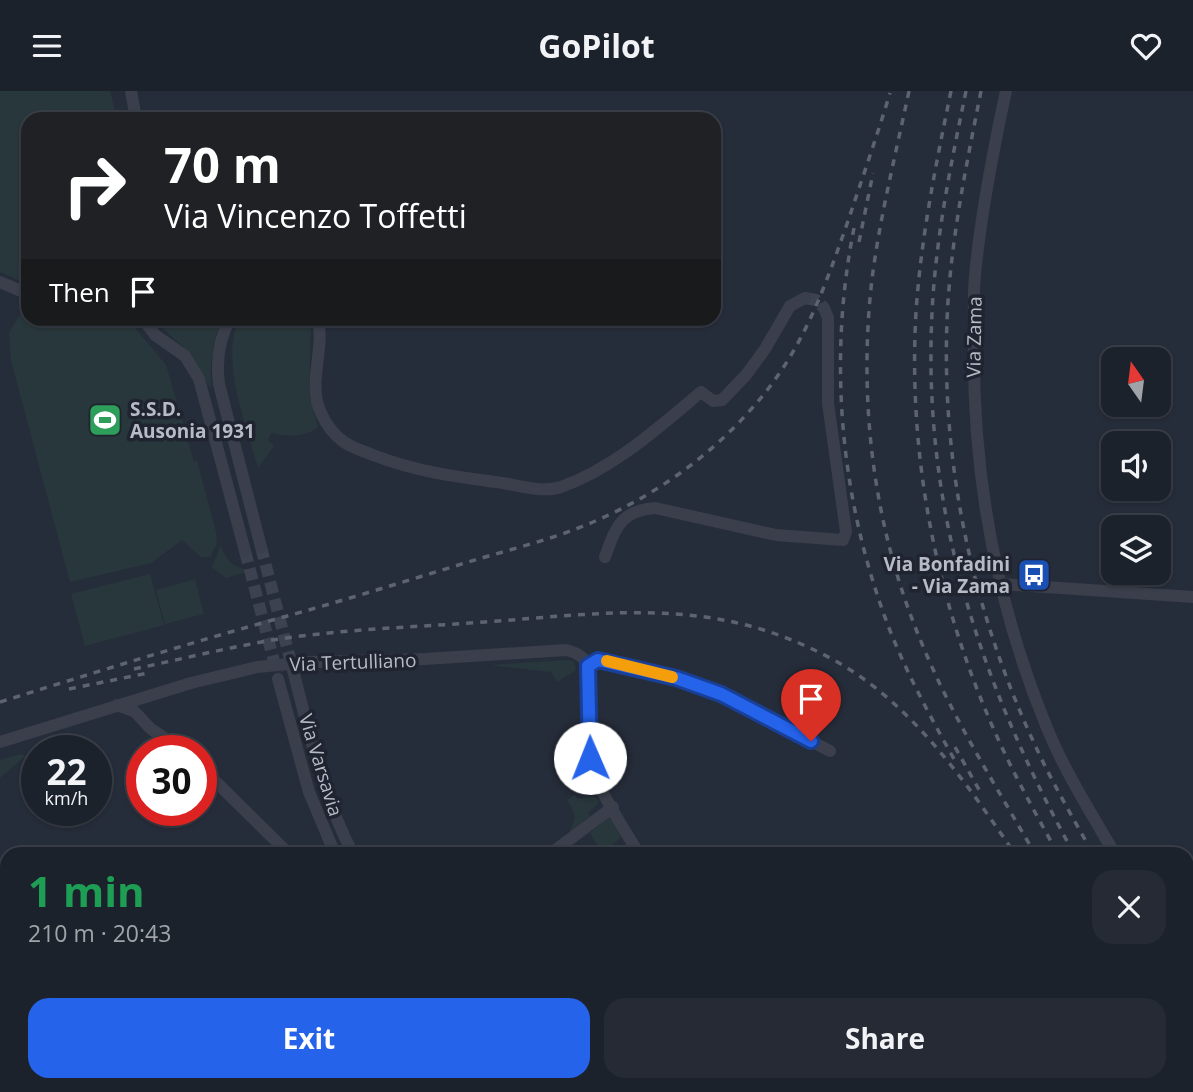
<!DOCTYPE html>
<html lang="en">
<head>
<meta charset="utf-8">
<style>
  :root { --surface:#1c222c; --page:#252a34; --text:#f1f3f6; --muted:#a0a4a9; --line:#3a3f48; --accent:#2563eb }
  body { margin:0; font-family:"Open Sans",sans-serif; background:var(--page); color:var(--text); height:100vh; display:flex; flex-direction:column; font-size:26px; white-space:nowrap }
  * { box-sizing:border-box; margin:0 }
  p { font-size:23px; color:var(--muted) }
  .icon { flex:none; width:38px; height:38px; fill:none; stroke:currentColor; stroke-width:2; stroke-linecap:round; stroke-linejoin:round }
  .map { position:relative; flex:1; overflow:hidden }
  .details { position:absolute; left:0px; top:756px; width:1194px; height:245px; display:flex; flex-direction:column; background:var(--surface); border-radius:21px 21px 0 0; box-shadow:0 2px 5px #0004,0 0 0 2px var(--line) }
  .details>* { flex:none }
  .hud { position:absolute; left:21px; top:21px; width:700px; height:214px; border-radius:21px; box-shadow:0 2px 5px #0004,0 0 0 2px var(--line); background:#202124; color:#fff; overflow:hidden }
  .needle { width:46px; rotate:346deg }
  .fabs { position:absolute; left:1101px; top:256px; display:grid; gap:14px }
  .fabs a { display:grid; place-items:center; width:70px; height:70px; border-radius:14px; background:var(--surface); box-shadow:0 2px 5px #0004,0 0 0 2px var(--line); font-size:35px }
  .speed { position:absolute; left:21px; top:644px; display:flex; gap:14px; font-size:35px; font-weight:700; text-align:center }
  .speed>* { display:grid; place-content:center; width:91px; height:91px; border-radius:50%; background:var(--surface); box-shadow:0 2px 5px #0004,0 0 0 2px var(--line); line-height:1 }
  .speed small { font-size:18px; font-weight:400 }
  .speed .limit { border:10px solid #d22; background:#fff; color:#111 }
  .pin { position:absolute; display:grid; place-items:center; width:60px; height:60px; color:#fff; margin:-72px -30px; border-radius:50% 50% 50% 0; rotate:-45deg; box-shadow:0 0 7px #0007 }
  .pin .icon { rotate:45deg }
  .me { position:absolute; width:77px; margin:-38px; rotate:359deg; stroke-linejoin:round; filter:drop-shadow(0 0 5px #0008) }
  .turn { display:flex; align-items:center; gap:24px; height:147px; padding:0 28px; font-size:32px }
  .turn .icon { width:91px; height:91px; stroke-width:2.5 }
  .turn b { display:block; font-size:49px; line-height:60px }
  .then { display:flex; align-items:center; height:66px; padding:0 28px; background:#0003; gap:14px; font-size:26px }
  .round { display:grid; place-items:center; flex:none; width:74px; height:74px; border-radius:21px; background:var(--page) }
  .summary { display:flex; align-items:center; justify-content:space-between; height:119px; padding:0 28px }
  h1 { font-size:42px; font-weight:700; line-height:52px; color:#1e9e55 }
  .cta { display:flex; gap:14px; margin-top:auto; padding:14px 28px }
  .cta a { flex:1; height:80px; border-radius:21px; background:var(--accent); color:#fff; font-size:28px; font-weight:700; line-height:80px; text-align:center }
  .cta a+a { background:var(--page); color:var(--text) }
  header { display:flex; justify-content:space-between; align-items:center; height:91px; padding:0 28px; background:var(--surface); font-size:32px; font-weight:700 }
  .map>svg:first-child { display:block }
</style>
</head>
<body>
<header><svg class="icon" aria-label="menu" viewBox="0 0 24 24"><path d="M4 6h16M4 12h16M4 18h16"/></svg>GoPilot<svg class="icon" aria-label="heart" viewBox="0 0 24 24"><path d="M12 20l-8-8c-3-5 5-10 8-4 3-6 11-1 8 4z"/></svg></header>
<div class="map">
<svg width="1193" height="1001" viewBox="0 0 1193 1001">
  <rect width="100%" height="100%" fill="#262d3a"/>
  <g fill="#28373b">
    <path d="M0 0H110L117 28H28V193L0 181Z"/>
    <path d="M28 210V228H64L85 232 122 230 131 232 166 274 194 371 197 370 216 441 217 452 210 466H201L182 449 151 472 70 491 11 269 9 242Z"/>
    <path d="M152 228H222C212 251 210 272 211 298L188 260Z"/>
    <path d="M239 228H309L311 234 309 304 318 336C306 346 286 346 271 342L268 349 274 355 258 377C246 332 220 272 239 228Z"/>
    <path d="M221 454C226 472 236 478 254 479L226 487 212 476Z"/>
    <path d="M150 483 164 534 85 555 71 503Z"/>
    <path d="M195 488 204 523 165 533 156 499Z"/>
    <path d="M569 569 574 571 576 579 557 591 551 581 490 574Z"/>
    <path d="M22 663 25 665 0 687V669Z"/>
    <path d="M575 704 577 708 595 705 599 711 588 722 590 725 568 743C577 726 577 725 567 709Z"/>
    <path d="M608 726 611 727 621 747 601 761 590 742Z"/>
    <path d="M281 994H323L317 1001H289Z"/>
  </g>
  <g fill="none" stroke-linecap="round" stroke-linejoin="round">
    <g stroke="#3c424f" stroke-width="12" stroke-dasharray="12 6" stroke-linecap="butt">
      <path d="M805 207 816 209 824 217"/>
      <path d="M261 456 294 583"/>
      <path d="M245 460 277 582"/>
    </g>
    <g stroke="#3a3f4b" stroke-width="12">
      <path d="M131 0 136 28"/>
      <path d="M1006 0C993 60 981 122 975 184 973 204 974 226 974 247 972 381 996 513 1047 637 1065 681 1091 722 1115 763"/>
      <path d="M0 191 28 203"/>
      <path d="M143 228 155 244 185 265 199 288 245 460"/>
      <path d="M230 228C219 248 216 270 219 293L261 456"/>
      <path d="M318 228C325 258 307 293 321 322 326 333 334 344 344 351 353 357 363 360 373 364 417 381 457 386 503 392 520 395 543 402 561 396 614 377 658 337 701 301L713 310 722 309 746 284 765 258 790 215 805 207"/>
      <path d="M605 466C616 436 620 420 655 417L776 444 843 449 846 441 828 312V227L824 217"/>
      <path d="M1000 493 1193 506"/>
      <path d="M588 575 594 570 603 569 676 587 721 603 830 660"/>
      <path d="M294 583C310 645 323 706 353 763"/>
      <path d="M278 588 309 701 335 763"/>
      <path d="M117 614 134 620 151 638 184 660"/>
      <path d="M0 651 191 592 257 576 311 571 425 568 566 559C575 561 584 565 587 574 599 607 581 644 592 677 603 707 623 736 639 763"/>
      <path d="M201 676 289 763"/>
      <path d="M550 763 613 716"/>
      <path d="M1186 834 1193 830"/>
      <path d="M1186 889 1193 900"/>
      <path d="M0 975 7 983"/>
      <path d="M13 994 17 1001"/>
      <path d="M371 994 392 1001"/>
      <path d="M765 994 769 1001"/>
      <path d="M338 1001 360 994"/>
    </g>
    <g stroke="#5d6371" stroke-width="3.5" stroke-dasharray="7 7" stroke-linecap="butt">
      <path d="M909 0C896 62 880 125 872 188 858 309 873 435 920 548 950 623 995 693 1035 763"/>
      <path d="M951 0C936 73 921 146 916 221 908 359 934 498 988 625 1008 673 1033 718 1058 763"/>
      <path d="M966 0C952 68 938 135 933 205 919 409 977 586 1074 763"/>
      <path d="M981 0C966 76 950 152 947 230 941 384 977 537 1045 675 1060 705 1077 734 1093 763"/>
      <path d="M854 137C829 262 839 394 881 515 899 568 926 618 954 668"/>
      <path d="M859 151 873 82"/>
      <path d="M134 578C182 568 230 556 279 548 347 538 416 536 485 531 611 522 714 504 832 568 911 611 965 690 1015 763"/>
      <path d="M69 598 148 582"/>
      <path d="M0 611C93 582 186 553 280 527 342 510 403 491 465 472 507 459 552 449 593 431 661 402 722 357 768 298 807 248 827 190 848 130 862 88 877 45 890 2"/>
      <path d="M955 656 982 704"/>
      <path d="M1186 926 1193 938"/>
      <path d="M1186 961 1193 972"/>
      <path d="M1140 994 1144 1001"/>
      <path d="M1159 994 1163 1001"/>
      <path d="M1178 994 1182 1001"/>
    </g>
  </g>
  <g fill="none" stroke-linecap="round" stroke-linejoin="round">
    <defs>
      <path id="route" d="M590 667 588 575 598 569 676 587 721 603 811 650"/>
    </defs>
    <use href="#route" stroke="#184099" stroke-width="18"/>
    <use href="#route" stroke="#2563eb" stroke-width="12"/>
    <path stroke="#f59e0b" stroke-width="12" d="M607 570 672 586"/>
  </g>
  <defs>
    <symbol id="stadium-square" viewBox="-11 -11 22 22"><rect x="-9" y="-9" width="18" height="18" rx="4" fill="#2e9e5b" stroke="#1f2430"/><path d="M0-5a6.5 5 0 1 0 0 10a6.5 5 0 1 0 0-10ZM-3.5-1.8h7v3.6h-7Z" fill="#fff"/></symbol>
    <symbol id="bus-square" viewBox="-11 -11 22 22"><rect x="-9" y="-9" width="18" height="18" rx="4" fill="#1a4fb4" stroke="#1f2430"/><path d="M-5-6H5V4H4V6H2V4H-2V6H-4V4H-5ZM-3.5-4V0h7V-4ZM-3.5 1.2v1.5H-2V1.2ZM2 1.2v1.5H3.5V1.2Z" fill="#fff"/></symbol>
  </defs>
  <g fill-rule="evenodd">
    <use href="#stadium-square" x="86" y="310" width="38" height="38"/>
    <use href="#bus-square" x="1015" y="465" width="38" height="38"/>
  </g>
  <g text-anchor="middle" stroke-width="7" stroke-linejoin="round" paint-order="stroke">
    <g font-size="19" fill="#b6bbc6" stroke="#1f2430">
      <text transform="translate(974 246) rotate(-89)" y="7">Via Zama</text>
      <text transform="translate(353 571) rotate(-2)" y="7">Via Tertulliano</text>
      <text transform="translate(321 674) rotate(73)" y="7">Via Varsavia</text>
    </g>
    <g font-size="19" font-weight="bold" fill="#b6bbc6" stroke="#1f2430" text-anchor="start">
      <text x="130" y="325">S.S.D.<tspan x="130" dy="22">Ausonia 1931</tspan></text>
      <text x="1010" y="480" text-anchor="end">Via Bonfadini<tspan x="1010" dy="22">- Via Zama</tspan></text>
    </g>
  </g>
</svg>
<div class="fabs">
<a><svg class="needle" viewBox="-14 -14 28 28"><path d="M0-13l5 13h-10z" fill="#e53935"/><path d="M0 13l5-13h-10z" fill="#a0a4a9"/></svg></a>
<a><svg class="icon" aria-label="sound" viewBox="0 0 24 24"><path d="M4 9h4l5-4v14l-5-4H4zM17 9q2 3 0 6"/></svg></a>
<a><svg class="icon" aria-label="layers" viewBox="0 0 24 24"><path d="M12 4l9 5-9 5-9-5zM3 14l9 5 9-5"/></svg></a>
</div>
<div class="speed"><div>22<small>km/h</small></div><div class="limit">30</div></div>
<div class="pin" style="left:811px;top:650px;background:#d93025"><svg class="icon" aria-label="arrive" viewBox="0 0 24 24"><path d="M6 21V4h12l-3 4 3 4H6"/></svg></div>
<svg class="me" style="left:590px;top:667px" viewBox="-20 -20 40 40"><circle r="19" fill="#fff"/><path d="M0-13L10 11 0 6-10 11z" fill="#2563eb"/></svg>
<div class="hud">
<div class="turn"><svg class="icon" aria-label="right" viewBox="0 0 24 24"><path d="M7 20v-9h11M14 6l5 5-5 5"/></svg><div><b>70 m</b>Via Vincenzo Toffetti</div></div>
<div class="then">Then<svg class="icon" aria-label="arrive" viewBox="0 0 24 24"><path d="M6 21V4h12l-3 4 3 4H6"/></svg></div>
</div>
<section class="details">
<div class="summary"><div><h1>1 min</h1><p>210 m · 20:43</p></div><a class="round"><svg class="icon" aria-label="close" viewBox="0 0 24 24"><path d="M6 6l12 12M18 6L6 18"/></svg></a></div>
<div class="cta"><a>Exit</a><a>Share</a></div>
</section>
</div>
</body>
</html>
